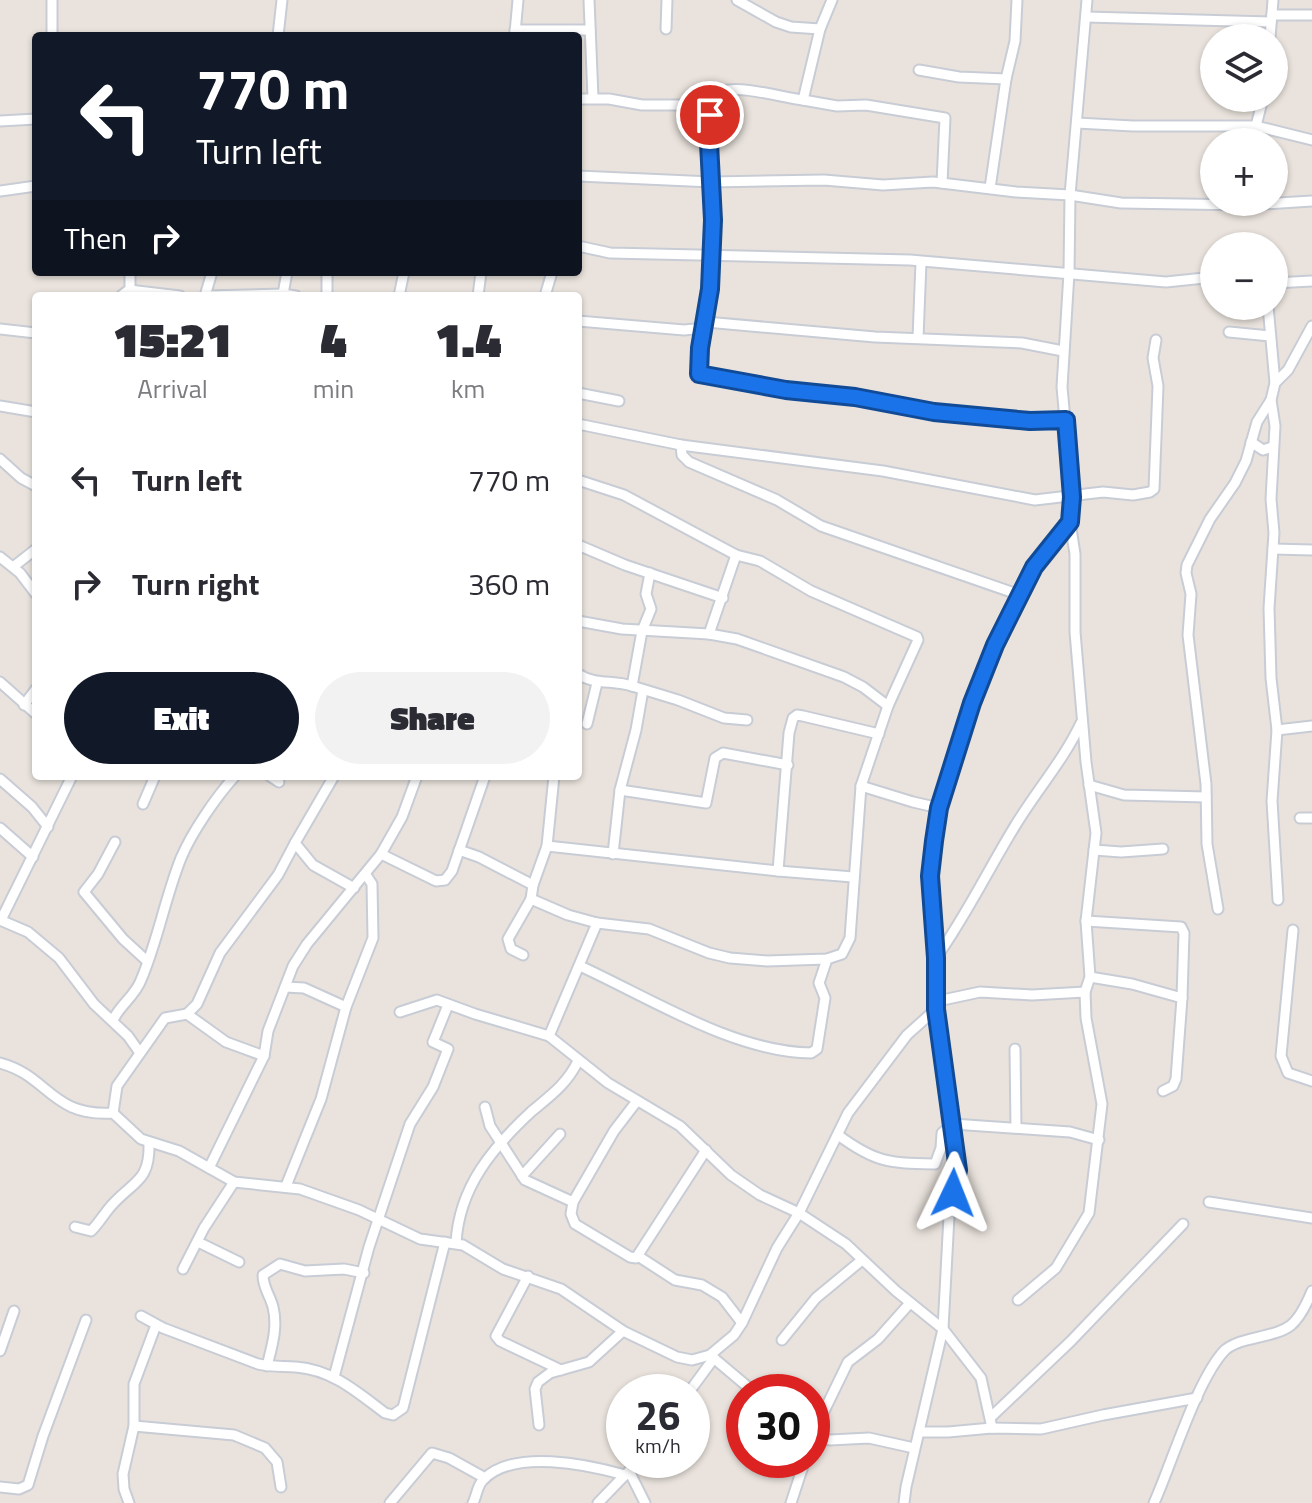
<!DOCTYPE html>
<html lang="en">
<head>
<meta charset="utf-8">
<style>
  :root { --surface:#fff; --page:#f2f2f3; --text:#2b2b33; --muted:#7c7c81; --accent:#111827 }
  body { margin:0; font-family:"Titillium Web",sans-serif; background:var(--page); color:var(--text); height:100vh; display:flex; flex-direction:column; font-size:30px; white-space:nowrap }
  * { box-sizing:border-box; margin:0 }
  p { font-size:26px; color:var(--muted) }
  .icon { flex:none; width:44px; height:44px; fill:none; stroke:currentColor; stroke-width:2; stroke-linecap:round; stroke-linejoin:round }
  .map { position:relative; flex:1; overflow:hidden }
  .drawer { position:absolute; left:32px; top:292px; width:550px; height:488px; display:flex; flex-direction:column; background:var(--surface); border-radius:8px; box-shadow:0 2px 6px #0004 }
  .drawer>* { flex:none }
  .hud { position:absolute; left:32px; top:32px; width:550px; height:244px; border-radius:8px; box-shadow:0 2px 6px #0004; background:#111827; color:#fff; overflow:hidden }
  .tools { position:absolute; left:1200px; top:24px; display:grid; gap:16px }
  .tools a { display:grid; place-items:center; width:88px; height:88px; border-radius:50%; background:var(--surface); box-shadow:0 2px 6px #0004; font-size:40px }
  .speed { position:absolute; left:606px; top:1374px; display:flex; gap:16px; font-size:40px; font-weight:700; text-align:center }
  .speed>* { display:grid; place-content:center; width:104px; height:104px; border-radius:50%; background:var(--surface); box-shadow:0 2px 6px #0004; line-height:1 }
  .speed small { font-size:20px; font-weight:400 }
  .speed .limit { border:12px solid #d22; background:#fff; color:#111 }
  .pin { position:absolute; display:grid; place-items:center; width:68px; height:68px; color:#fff; margin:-34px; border:4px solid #fff; border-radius:50%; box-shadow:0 2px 8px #0007 }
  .me { position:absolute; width:88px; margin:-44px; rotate:2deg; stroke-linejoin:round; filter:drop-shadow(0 0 6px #0008) }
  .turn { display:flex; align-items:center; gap:28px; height:168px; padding:0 32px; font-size:36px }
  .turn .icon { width:104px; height:104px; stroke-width:2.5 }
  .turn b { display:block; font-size:56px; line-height:68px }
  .then { display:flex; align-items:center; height:76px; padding:0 32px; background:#0003; gap:16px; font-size:30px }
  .eta { display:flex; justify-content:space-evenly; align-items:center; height:136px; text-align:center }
  .eta b { font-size:48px; font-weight:800; line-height:56px }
  .primary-button { display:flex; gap:16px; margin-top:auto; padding:16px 32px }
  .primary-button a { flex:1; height:92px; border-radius:48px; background:var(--accent); color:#fff; font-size:32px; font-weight:800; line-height:92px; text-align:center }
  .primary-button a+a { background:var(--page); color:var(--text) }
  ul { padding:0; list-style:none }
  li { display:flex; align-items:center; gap:24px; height:104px; padding:0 32px }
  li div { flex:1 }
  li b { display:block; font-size:30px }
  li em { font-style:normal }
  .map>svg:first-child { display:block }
</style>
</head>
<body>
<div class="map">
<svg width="1312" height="1503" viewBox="0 0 1312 1503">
  <rect width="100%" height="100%" fill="#eae3dd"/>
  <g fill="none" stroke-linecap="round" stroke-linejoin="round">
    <defs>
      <g id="minor">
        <path d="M589 0 593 98"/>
        <path d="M737 0 776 22 791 27 820 29"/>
        <path d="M832 0 820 29 803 100C785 98 740 85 724 91 699 101 712 169 712 190 713 231 712 272 707 313 705 333 696 353 698 373L786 390 855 397 934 412 1030 421 1066 420"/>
        <path d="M1272 15H1312"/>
        <path d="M1086 17 1271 22"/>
        <path d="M666 29 667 0"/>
        <path d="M515 30H590"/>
        <path d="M515 33 518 0"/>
        <path d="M52 36V0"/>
        <path d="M278 36 282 0"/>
        <path d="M1270 38 1273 0"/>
        <path d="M919 70 959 77 1006 79"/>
        <path d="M578 99H609L642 105H712"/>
        <path d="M803 100 837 106 866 105 945 118 942 183"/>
        <path d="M0 121 36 119"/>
        <path d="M1077 123 1133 126H1256L1312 140"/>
        <path d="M1256 126 1263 98"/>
        <path d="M578 176 712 182 824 180 883 185 933 182 1016 192 1070 195 1121 203 1248 205 1312 201"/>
        <path d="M990 188 1006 79 1015 41 1017 0"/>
        <path d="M0 191 36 186"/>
        <path d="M578 246 610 253 910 260 1166 282 1214 277"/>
        <path d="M1274 283 1312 281"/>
        <path d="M129 290 180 296"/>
        <path d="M283 294 287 272"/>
        <path d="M121 296 130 289V272"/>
        <path d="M205 296 212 272"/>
        <path d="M206 296 283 294 296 296"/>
        <path d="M327 296V272"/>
        <path d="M399 296 404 272"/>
        <path d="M478 296 481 272"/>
        <path d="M545 296 552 272"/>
        <path d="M1268 306 1275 383 1271 400 1275 426 1271 499 1274 533 1269 608 1271 678 1277 730 1272 801 1278 900"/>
        <path d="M578 321 684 330 705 328"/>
        <path d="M706 322 875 337 1022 343 1063 351"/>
        <path d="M0 329 36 333"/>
        <path d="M1229 332 1270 336"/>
        <path d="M918 338 921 262"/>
        <path d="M1275 383 1288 370 1312 326"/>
        <path d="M578 393 619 401"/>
        <path d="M0 406 36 412"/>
        <path d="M578 424 681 445 883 471 1035 500 1103 492 1133 495 1150 492 1154 489 1158 386 1153 358 1156 340"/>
        <path d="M1251 442 1263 450 1272 447"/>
        <path d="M681 445 682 455 689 462 777 500 821 526 1020 595"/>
        <path d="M0 459 21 478 36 486"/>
        <path d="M578 545 625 565 723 598"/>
        <path d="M1273 549 1312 550"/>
        <path d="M0 557 20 573 36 594"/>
        <path d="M13 567 36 549"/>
        <path d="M650 573 646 594 651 609 642 631 632 686 678 700 724 718 747 720"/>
        <path d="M578 621 622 629 709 634 737 639 844 677 863 687 888 706"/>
        <path d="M709 634 736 555"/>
        <path d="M578 674C595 685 613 680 632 686"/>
        <path d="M0 682 36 714"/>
        <path d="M24 705 36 689"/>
        <path d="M587 724 597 683"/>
        <path d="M1277 730 1312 726"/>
        <path d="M270 776 279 782"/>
        <path d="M334 776 295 843 313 865 354 888"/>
        <path d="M0 779 32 807 48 827"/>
        <path d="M1089 785 1124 795 1206 797"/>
        <path d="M861 786 913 802 939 808"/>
        <path d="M620 790 706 803 715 758 723 753 788 765"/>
        <path d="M143 804 155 776"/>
        <path d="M1300 818H1312"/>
        <path d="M0 828 33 857"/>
        <path d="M115 842 98 874 84 892 123 939 147 961"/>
        <path d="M547 846 778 871 789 733 793 718 797 715 803 716 879 734"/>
        <path d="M459 850 479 857 533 885 531 899 568 915 597 923 649 929 709 953 730 958 767 961 827 959 842 954 850 938 861 786 888 706 918 640 917 637 811 591 760 561 736 555 624 495 578 480"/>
        <path d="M1094 850 1121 852 1163 849"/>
        <path d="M381 854 436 881 445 880 452 871 485 776"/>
        <path d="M613 854 620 790 636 730 643 690"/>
        <path d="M778 871 853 877"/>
        <path d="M533 885 547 846 554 776"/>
        <path d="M1218 909 1207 844 1206 784 1188 635 1191 594 1186 573 1187 565 1210 519 1235 483 1246 461 1257 422 1271 400"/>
        <path d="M0 920 28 932 59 958 94 1004 128 1036 140 1053"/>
        <path d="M1 920 72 776"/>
        <path d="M1086 921 1181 927 1184 933 1182 998"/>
        <path d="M1293 930 1281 1056 1288 1073 1312 1081"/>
        <path d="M523 955 511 949 508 939 531 899"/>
        <path d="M936 958C966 916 988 870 1015 826 1036 791 1063 761 1081 723"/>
        <path d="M580 966C650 998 734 1052 811 1053L817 1049 825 998 819 983 827 959"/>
        <path d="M1090 977 1132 984 1182 998 1176 1079 1173 1086 1163 1091"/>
        <path d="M285 987 304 988 346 1007"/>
        <path d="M938 1001 980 992 1032 995 1085 992"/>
        <path d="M400 1012 437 1000 475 1014 549 1036 608 1083 680 1126 731 1175 760 1195 799 1213 846 1244 896 1291 943 1329 981 1378 992 1428"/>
        <path d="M187 1014 197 1004 220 953 278 875 295 843"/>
        <path d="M113 1020C120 1005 135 996 141 980 158 940 165 898 181 858 192 832 216 797 235 776"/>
        <path d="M549 1036 597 923"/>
        <path d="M1015 1049 1016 1128"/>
        <path d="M0 1063C49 1076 51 1117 113 1113L141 1139 179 1151 234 1182 300 1189 359 1210 420 1239 463 1245 503 1269 561 1289 623 1331 677 1357 692 1360 710 1355 734 1335 742 1323 777 1248 799 1213 848 1113 907 1035 936 1009"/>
        <path d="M637 1101 614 1131 573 1202 571 1214 575 1224 630 1257 636 1258 706 1150"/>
        <path d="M485 1107 490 1126 525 1180 573 1202"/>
        <path d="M113 1113 117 1086 165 1018 187 1014 226 1042 264 1056"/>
        <path d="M838 1135C876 1163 889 1163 935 1164L941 1148 942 1133 953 1124 1070 1132 1099 1140"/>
        <path d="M209 1168 264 1056 268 1031 293 966 307 944 381 854 402 817 417 776"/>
        <path d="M522 1176 560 1134"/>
        <path d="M286 1186 321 1099 346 1007 373 938 372 884 366 875"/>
        <path d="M1209 1202 1312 1218"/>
        <path d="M75 1227 91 1231C99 1223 104 1214 111 1206 133 1181 150 1182 149 1144"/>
        <path d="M198 1242 239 1262"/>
        <path d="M456 1243C459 1187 493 1147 532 1111 550 1096 567 1084 578 1061"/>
        <path d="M638 1256 675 1280 702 1285 722 1297 742 1323"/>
        <path d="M183 1269 204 1228 234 1182"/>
        <path d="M528 1276 496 1336 500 1341 561 1370"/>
        <path d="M1018 1300 1056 1268 1089 1213 1102 1104 1086 1018 1085 992 1090 977 1086 921 1096 833 1086 762 1075 632V554L1070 522 1072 497 1062 387 1069 273 1070 195 1087 0"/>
        <path d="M141 1316 163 1328 258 1364C271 1367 283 1366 296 1367 333 1370 357 1392 385 1413L393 1415 403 1408 445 1242"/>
        <path d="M782 1340 816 1298 862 1260"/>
        <path d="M0 1351 14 1311"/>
        <path d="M710 1355 754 1392"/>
        <path d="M267 1366C272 1346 278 1327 273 1307 270 1295 263 1288 263 1275L280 1264 305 1271 344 1269 364 1273"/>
        <path d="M334 1377 369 1247 410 1124 433 1087 448 1049 433 1042 448 1005"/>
        <path d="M689 1392 714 1358"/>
        <path d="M991 1417 1071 1341 1183 1224"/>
        <path d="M539 1425 535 1389 538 1382 550 1373 589 1362 623 1331"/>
        <path d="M134 1426 234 1435 265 1448 277 1462 281 1487"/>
        <path d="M919 1432H948L992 1428 1041 1429 1103 1415 1197 1398"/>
        <path d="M812 1435 830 1440 869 1438 914 1448"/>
        <path d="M812 1436 848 1362 878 1339 910 1303"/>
        <path d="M642 1460 629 1471 645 1503"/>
        <path d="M0 1487 19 1489 28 1485 43 1436 86 1320"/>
        <path d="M129 1503 124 1489 123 1474 134 1426V1384L156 1325"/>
        <path d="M390 1503 432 1453 449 1458 485 1478"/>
        <path d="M473 1503C477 1495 477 1486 483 1480 513 1448 589 1465 625 1475"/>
        <path d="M598 1503 626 1474"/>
        <path d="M791 1503 805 1460"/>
        <path d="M904 1503 906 1487 943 1329 949 1216 958 1170 936 1009V958L930 876 939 808 972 703 995 645 1034 567 1070 522"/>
        <path d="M1154 1503C1172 1463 1197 1379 1225 1350 1232 1344 1239 1342 1247 1340 1287 1330 1295 1332 1312 1291"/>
      </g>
    </defs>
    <use href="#minor" stroke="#c8ccd5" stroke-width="13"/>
    <use href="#minor" stroke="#fff" stroke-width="9"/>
  </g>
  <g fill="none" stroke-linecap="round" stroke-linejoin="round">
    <defs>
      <path id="route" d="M710 115 709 143 713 220 710 289 700 348 699 374 786 390 855 397 934 412 1030 421 1066 420 1072 497 1070 522 1034 567 995 645 972 703 939 808 934 841 930 876 936 958V1009L958 1170 953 1193"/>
    </defs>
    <use href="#route" stroke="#114b97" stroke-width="20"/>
    <use href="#route" stroke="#1a73e8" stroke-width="14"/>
  </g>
</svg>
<div class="tools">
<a><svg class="icon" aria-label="layers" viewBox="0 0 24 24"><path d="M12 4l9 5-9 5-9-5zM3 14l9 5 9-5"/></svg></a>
<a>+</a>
<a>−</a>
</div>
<div class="speed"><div>26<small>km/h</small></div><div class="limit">30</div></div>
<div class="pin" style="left:710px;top:115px;background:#d93025"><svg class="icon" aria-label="arrive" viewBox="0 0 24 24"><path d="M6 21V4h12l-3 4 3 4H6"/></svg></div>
<svg class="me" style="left:953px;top:1193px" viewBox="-20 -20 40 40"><path d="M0-17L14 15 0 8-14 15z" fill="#1a73e8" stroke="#fff" stroke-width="4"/></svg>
<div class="hud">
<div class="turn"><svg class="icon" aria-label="left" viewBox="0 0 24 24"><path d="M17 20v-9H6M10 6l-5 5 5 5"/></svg><div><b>770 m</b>Turn left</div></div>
<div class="then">Then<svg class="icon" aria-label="right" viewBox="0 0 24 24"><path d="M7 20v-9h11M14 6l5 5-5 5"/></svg></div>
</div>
<section class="drawer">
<div class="eta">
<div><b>15:21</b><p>Arrival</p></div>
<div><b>4</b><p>min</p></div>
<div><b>1.4</b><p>km</p></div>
</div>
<ul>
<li><svg class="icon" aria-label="left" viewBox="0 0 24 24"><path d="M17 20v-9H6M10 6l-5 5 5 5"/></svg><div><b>Turn left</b></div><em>770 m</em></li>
<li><svg class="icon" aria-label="right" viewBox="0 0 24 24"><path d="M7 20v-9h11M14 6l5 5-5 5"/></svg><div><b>Turn right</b></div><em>360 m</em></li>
</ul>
<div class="primary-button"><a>Exit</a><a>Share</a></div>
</section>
</div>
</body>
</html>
